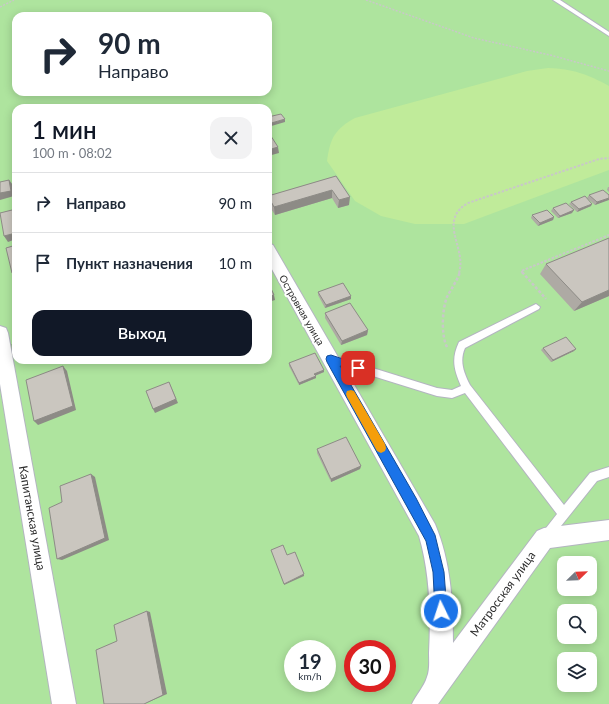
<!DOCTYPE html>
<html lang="ru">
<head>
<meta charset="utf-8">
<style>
  :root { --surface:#fff; --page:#f2f2f3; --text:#1f2937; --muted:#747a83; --line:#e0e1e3; --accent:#111827 }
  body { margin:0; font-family:Lato,sans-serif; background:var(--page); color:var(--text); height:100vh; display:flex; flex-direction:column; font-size:15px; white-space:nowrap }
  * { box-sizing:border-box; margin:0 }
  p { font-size:13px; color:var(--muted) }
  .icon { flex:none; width:22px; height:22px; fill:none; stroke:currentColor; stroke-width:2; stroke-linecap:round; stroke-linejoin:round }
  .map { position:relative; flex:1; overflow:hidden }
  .sheet { position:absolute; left:12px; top:104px; width:260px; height:260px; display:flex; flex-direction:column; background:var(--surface); border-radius:12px; box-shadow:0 2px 10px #0003 }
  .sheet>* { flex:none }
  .top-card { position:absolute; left:12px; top:12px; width:260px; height:84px; border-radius:12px; box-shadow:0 2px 10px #0003; background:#fff; color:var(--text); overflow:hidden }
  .needle { width:26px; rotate:67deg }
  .tools { position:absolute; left:557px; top:556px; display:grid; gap:8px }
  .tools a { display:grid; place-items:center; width:40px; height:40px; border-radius:8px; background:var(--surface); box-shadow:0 2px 10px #0003; font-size:20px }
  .speed { position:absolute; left:284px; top:640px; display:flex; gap:8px; font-size:20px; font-weight:700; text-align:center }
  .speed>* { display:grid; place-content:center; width:52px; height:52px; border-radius:50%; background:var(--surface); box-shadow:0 2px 10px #0003; line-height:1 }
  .speed small { font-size:10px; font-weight:400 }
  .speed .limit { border:6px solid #d22; background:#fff; color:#111 }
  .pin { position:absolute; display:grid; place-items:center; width:34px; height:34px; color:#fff; margin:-17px; border-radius:8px; box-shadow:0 2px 6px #0006 }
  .me { position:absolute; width:44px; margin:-22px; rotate:356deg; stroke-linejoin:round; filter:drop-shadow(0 0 3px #0008) }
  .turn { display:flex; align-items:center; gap:14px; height:84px; padding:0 20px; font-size:18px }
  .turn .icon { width:52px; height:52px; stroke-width:2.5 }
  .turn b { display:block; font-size:28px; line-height:34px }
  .round { display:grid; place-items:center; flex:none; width:42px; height:42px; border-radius:12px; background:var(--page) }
  .headline { display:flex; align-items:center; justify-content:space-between; height:68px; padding:0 20px }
  h1 { font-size:24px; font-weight:600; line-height:30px; color:var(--accent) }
  .action { display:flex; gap:8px; margin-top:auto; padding:8px 20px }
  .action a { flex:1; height:46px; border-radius:12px; background:var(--accent); color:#fff; font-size:16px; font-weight:600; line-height:46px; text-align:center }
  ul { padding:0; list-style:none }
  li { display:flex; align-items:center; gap:12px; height:60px; padding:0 20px; border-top:1px solid var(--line) }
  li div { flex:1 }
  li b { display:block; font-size:15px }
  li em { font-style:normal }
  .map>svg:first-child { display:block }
</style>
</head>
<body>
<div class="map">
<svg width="609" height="704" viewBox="0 0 609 704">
  <rect width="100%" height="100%" fill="#eeeae0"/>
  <path fill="#aee49e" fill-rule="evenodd" d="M0 0H609V704H0ZM16 16H268V92H16ZM16 108H268V360H16ZM564 563H590V589H564ZM564 611H590V637H564ZM293 649H327V683H293ZM353 649H387V683H353ZM564 659H590V685H564Z"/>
  <path fill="#c0eb9a" d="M548 68C573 69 587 74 609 86V170L464 224H415L381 216 355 201 327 161C330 138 335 129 355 118L527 71Z"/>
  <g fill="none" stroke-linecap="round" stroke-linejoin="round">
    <defs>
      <g id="lane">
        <path d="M553 0H560L609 32V36Z"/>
        <path d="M536 304 540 307 539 309 465 348C459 361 464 373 470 385L564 505 590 473 609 467V477L597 481 549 541 545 543 541 541 539 537 557 514 465 393 452 398 437 396 331 363 328 362 326 359 328 356 331 355 437 388 452 390 461 386C454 370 451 359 459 342Z"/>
      </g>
      <g id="street">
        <path d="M268 243 273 245 435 524C451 562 453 602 453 643L537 531 544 528 609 520V540L550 548 438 704H412C416 695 424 687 427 677 430 670 429 660 429 653 431 613 430 574 419 536L268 262Z"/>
        <path d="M0 326 6 328 8 333 76 704H52L0 384Z"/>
      </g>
    </defs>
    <use href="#lane" stroke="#b3b5c0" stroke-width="2"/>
    <use href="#street" stroke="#b3b5c0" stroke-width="2"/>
    <g stroke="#c8c8c8" stroke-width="1.5" stroke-dasharray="2 1.5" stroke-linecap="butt">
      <path d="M366 0 474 38 550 55 609 71"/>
      <path d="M0 7 14 0"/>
    </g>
    <g stroke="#c8c8c8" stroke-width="2" stroke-dasharray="2.5 1.5" stroke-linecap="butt">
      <path d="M459 273C467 248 437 221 468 203L599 159 609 158"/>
      <path d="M523 273 521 271 609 235"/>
    </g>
    <g stroke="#c8c8c8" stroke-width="2.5" stroke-dasharray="3 2" stroke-linecap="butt">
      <path d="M522 272 546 299"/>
      <path d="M447 347C441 336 442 309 447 297 451 289 457 281 460 272"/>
    </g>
    <use href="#lane" fill="#fff" fill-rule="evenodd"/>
    <use href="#street" fill="#fff" fill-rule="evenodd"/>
  </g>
  <g fill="#aeaaa4">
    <path d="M336 176 349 205 338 208 332 198 275 215 268 204V196Z"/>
    <path d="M608 187H609V192L607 190Z"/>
    <path d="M589 195H609V199L595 205 587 198Z"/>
    <path d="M571 202 591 206 577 212 569 204Z"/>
    <path d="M553 208 572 213 558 218 551 211Z"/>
    <path d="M532 215 554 217 553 220 538 226 531 218Z"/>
    <path d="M609 238V296L574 311 540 274 546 264Z"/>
    <path d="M318 292 351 296V299L325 308 318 295Z"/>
    <path d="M325 313 368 330 367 335 341 345 325 318Z"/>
    <path d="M543 348 574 351 551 362 541 350Z"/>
    <path d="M289 363 324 370V372L315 376 316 378 299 385 289 366Z"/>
    <path d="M317 449 361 466 360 469 331 482 317 453Z"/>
  </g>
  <g fill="#8d8b86">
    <path d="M285 119V122L268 127V124Z"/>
    <path d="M278 147 279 153 268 156V150Z"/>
    <path d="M9 180 13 185 14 196 0 200V193Z"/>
    <path d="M332 190V198L275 215 274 207Z"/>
    <path d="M350 197 349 205 338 208 339 200Z"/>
    <path d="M609 198V200L595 205 597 202Z"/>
    <path d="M592 204 591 206 577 212 579 209Z"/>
    <path d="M574 210 572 213 558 218 560 216Z"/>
    <path d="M554 217 553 220 538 226 540 223Z"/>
    <path d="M16 233V239L8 242 4 236Z"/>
    <path d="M16 272V278L12 273Z"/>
    <path d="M609 290V296L574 311 582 302Z"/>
    <path d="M274 295 275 300 268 302V297Z"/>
    <path d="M351 296V299L325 308 326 305Z"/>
    <path d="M368 330 367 335 341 345 342 341Z"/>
    <path d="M576 349 574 351 551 362 553 360Z"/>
    <path d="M63 366 67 371 76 410 38 425 34 421Z"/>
    <path d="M324 370V372L314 376V374Z"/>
    <path d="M316 376V378L299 385V383Z"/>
    <path d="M169 382 178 403 155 413 153 409Z"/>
    <path d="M361 466 360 469 331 482V479Z"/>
    <path d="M91 474 95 477 109 540 62 560 57 559Z"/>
    <path d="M304 574V576L284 585V584Z"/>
    <path d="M147 611 150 612 167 694 144 704Z"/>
  </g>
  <g fill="#cac6bf" stroke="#8d8b86">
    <path d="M281 114 285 119 268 124V117Z"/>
    <path d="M269 133 278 147 268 150V134Z"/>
    <path d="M336 176 350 197 339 200 332 190 274 207 268 196Z"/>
    <path d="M9 180 11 191 0 193V182Z"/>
    <path d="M603 190 609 195V198L597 202 589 195Z"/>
    <path d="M585 196 592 204 579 209 571 202Z"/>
    <path d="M566 203 574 210 560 216 553 208Z"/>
    <path d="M16 209V233L4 236 0 213Z"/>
    <path d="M547 210 554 217 540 223 532 215Z"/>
    <path d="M609 238V290L582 302 546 264Z"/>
    <path d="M16 245V272L12 273 6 248Z"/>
    <path d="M268 282 274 295 268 297Z"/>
    <path d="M343 283 351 296 326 305 318 292Z"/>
    <path d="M350 303 368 330 342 341 325 313Z"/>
    <path d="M566 337 576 349 553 360 543 348Z"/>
    <path d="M16 342V354L13 355 12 344Z"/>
    <path d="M315 353 324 370 314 374 316 376 299 383 289 363Z"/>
    <path d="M63 366 73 406 34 421 26 380Z"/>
    <path d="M169 382 176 399 153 409 146 391Z"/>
    <path d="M346 437 361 466 331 479 317 449Z"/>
    <path d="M91 474 105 538 57 559 49 508 62 502 60 486Z"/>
    <path d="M283 545 287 555 295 552 304 574 284 584 271 550Z"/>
    <path d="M147 611 163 695 144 704H104L96 650 117 641 114 625Z"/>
  </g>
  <path fill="#1a73e8" stroke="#114b97" d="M331 355 361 365 362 368 361 371 358 372 340 366 416 498 435 535 444 572 447 611 446 615 441 617 437 615 435 611 433 572 426 541 327 362 326 359 327 356Z"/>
  <path fill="#f59e0b" d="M351 390 354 391 385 444 386 448 385 451 381 453 377 451 347 397 346 394 347 391Z"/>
  <g text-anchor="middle" stroke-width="4" stroke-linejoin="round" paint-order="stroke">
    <g font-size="10" fill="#2d2d2d" stroke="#fff">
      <text transform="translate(302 310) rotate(60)" y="4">Островная улица</text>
    </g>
    <g font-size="12" fill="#2d2d2d" stroke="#fff">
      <text transform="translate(32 518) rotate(80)" y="4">Капитанская улица</text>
      <text transform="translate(503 594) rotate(-54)" y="4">Матросская улица</text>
    </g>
  </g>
</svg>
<div class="tools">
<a><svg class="needle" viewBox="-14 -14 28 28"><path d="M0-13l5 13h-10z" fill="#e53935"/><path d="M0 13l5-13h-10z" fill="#747a83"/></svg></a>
<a><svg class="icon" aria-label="search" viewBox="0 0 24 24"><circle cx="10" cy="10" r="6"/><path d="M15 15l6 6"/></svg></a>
<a><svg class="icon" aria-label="layers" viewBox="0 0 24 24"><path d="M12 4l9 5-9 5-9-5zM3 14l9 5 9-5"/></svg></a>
</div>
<div class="speed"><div>19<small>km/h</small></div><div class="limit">30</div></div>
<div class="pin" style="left:358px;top:368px;background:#d93025"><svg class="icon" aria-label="arrive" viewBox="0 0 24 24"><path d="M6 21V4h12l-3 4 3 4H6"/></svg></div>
<svg class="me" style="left:441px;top:611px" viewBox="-20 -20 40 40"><circle r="17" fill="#1a73e8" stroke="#fff" stroke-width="3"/><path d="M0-11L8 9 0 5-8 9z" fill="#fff"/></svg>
<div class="top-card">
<div class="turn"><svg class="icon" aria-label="right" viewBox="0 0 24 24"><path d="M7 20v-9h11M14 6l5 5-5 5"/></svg><div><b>90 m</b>Направо</div></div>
</div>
<section class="sheet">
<div class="headline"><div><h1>1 мин</h1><p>100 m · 08:02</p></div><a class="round"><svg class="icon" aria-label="close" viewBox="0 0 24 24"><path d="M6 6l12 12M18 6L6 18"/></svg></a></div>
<ul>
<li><svg class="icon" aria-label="right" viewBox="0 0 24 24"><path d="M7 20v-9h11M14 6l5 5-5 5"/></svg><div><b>Направо</b></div><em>90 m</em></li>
<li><svg class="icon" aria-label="arrive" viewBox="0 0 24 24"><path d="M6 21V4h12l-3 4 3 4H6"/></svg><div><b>Пункт назначения</b></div><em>10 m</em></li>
</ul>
<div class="action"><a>Выход</a></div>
</section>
</div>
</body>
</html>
